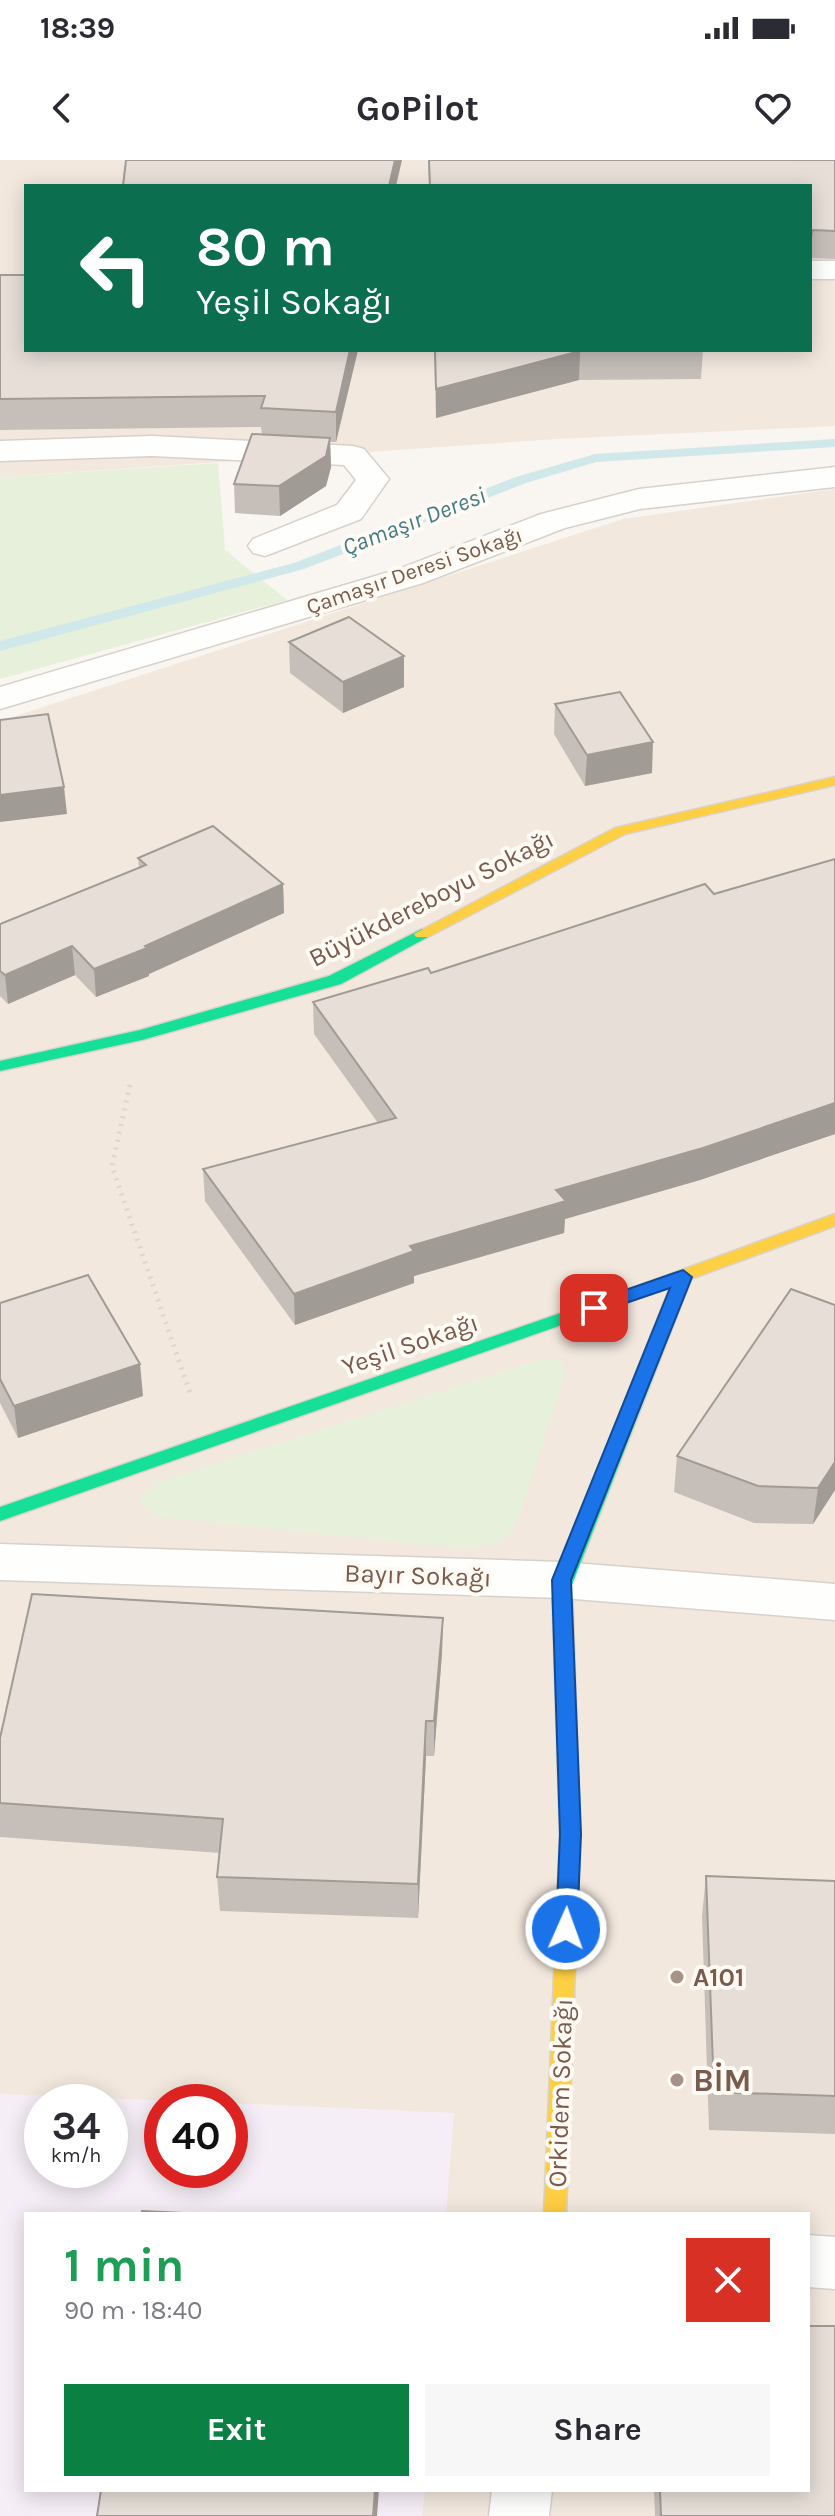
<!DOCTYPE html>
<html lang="en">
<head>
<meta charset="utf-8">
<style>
  :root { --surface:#fff; --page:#f7f7f7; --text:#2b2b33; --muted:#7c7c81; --accent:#0b8043 }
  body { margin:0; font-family:Karla,sans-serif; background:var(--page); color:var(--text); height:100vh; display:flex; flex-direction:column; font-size:30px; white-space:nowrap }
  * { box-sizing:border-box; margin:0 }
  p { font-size:26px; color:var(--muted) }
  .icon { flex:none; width:44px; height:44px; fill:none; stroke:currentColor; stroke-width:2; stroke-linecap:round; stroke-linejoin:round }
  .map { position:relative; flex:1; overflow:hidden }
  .details { position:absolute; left:24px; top:2052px; width:786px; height:280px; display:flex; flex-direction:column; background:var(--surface); border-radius:0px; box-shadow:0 4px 20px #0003 }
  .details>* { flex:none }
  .guide { position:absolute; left:24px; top:24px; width:788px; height:168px; border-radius:0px; box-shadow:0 4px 20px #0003; background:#0b6e4f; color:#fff; overflow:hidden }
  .speed { position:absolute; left:24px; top:1924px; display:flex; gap:16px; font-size:40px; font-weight:700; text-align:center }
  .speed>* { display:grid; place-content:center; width:104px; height:104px; border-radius:50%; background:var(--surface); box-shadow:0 4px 20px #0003; line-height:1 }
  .speed small { font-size:20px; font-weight:400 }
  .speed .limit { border:12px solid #d22; background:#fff; color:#111 }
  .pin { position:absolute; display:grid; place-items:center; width:68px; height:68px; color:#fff; margin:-34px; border-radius:16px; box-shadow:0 4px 12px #0006 }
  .me { position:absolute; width:88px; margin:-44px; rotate:2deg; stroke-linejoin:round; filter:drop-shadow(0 0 6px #0008) }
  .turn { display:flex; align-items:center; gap:28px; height:168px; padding:0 40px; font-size:36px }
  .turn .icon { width:104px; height:104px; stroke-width:2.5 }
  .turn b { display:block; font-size:56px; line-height:68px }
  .round { display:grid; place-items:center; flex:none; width:84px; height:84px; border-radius:0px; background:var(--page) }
  .overview { display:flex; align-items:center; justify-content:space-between; height:136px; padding:0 40px }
  h1 { font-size:48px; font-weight:700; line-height:60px; color:#1e9e55 }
  .cta { display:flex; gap:16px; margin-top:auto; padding:16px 40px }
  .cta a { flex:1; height:92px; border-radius:0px; background:var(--accent); color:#fff; font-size:32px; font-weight:700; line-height:92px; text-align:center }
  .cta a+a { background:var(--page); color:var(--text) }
  .status { display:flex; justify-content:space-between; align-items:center; height:56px; padding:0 40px; background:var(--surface); direction:ltr }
  .status svg { height:22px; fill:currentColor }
  header { display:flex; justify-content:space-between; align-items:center; height:104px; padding:0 40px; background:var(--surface); font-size:36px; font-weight:700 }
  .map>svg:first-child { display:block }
</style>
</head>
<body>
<div class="status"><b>18:39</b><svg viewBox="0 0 49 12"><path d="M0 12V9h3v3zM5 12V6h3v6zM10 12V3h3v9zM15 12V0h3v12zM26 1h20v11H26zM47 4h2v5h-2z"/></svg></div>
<header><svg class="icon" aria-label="back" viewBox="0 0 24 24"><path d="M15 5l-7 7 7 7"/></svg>GoPilot<svg class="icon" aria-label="heart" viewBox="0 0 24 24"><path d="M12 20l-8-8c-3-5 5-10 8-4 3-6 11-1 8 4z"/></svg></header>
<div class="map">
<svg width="835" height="2356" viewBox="0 0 835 2356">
  <rect width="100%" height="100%" fill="#f9f5f0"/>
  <g fill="#f2e8de" fill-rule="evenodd">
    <path d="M0 0H835V266L556 279 0 317ZM26 26H810V190H26Z"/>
    <path d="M835 329V2356H0V561L623 359ZM42 1942H110V2010H42ZM162 1942H230V2010H162ZM26 2054H808V2330H26Z"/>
  </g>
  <path fill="#f6eef6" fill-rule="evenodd" d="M0 1934 203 1942H162V2010H230V1943L454 1953 446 2054H26V2330H425L422 2356H0ZM42 1942H110V2010H42Z"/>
  <g fill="#e7f0db">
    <path d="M218 303 225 390 287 440 0 519V317Z"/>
    <path d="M544 1198 562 1201 565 1216 517 1364 499 1383 467 1389 158 1357 137 1341 158 1322Z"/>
  </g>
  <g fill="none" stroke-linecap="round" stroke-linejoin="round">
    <path fill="#d0e8ea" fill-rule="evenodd" d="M835 279V287L596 302 526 323 304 409 0 491V481L294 403 516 317 595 294Z"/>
    <defs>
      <g id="street">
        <rect x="810" y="101" width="25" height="18"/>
        <path d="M152 276 353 286 364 289 389 319 361 359 265 396 253 393 248 386 253 379 337 345 356 320 344 305 152 296 0 301V281Z"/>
        <path d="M835 307V327L640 349 565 368 423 423 0 549V527L399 409 541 354 639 329Z"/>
        <path d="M0 1384 562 1402 835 1424V1460L562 1438 0 1420Z"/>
        <path d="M808 2075 835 2077V2129L808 2127Z"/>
        <path d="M492 2330H552L549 2356H489Z"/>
      </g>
      <g id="fast">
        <path d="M422 769 428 771 430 774 428 777 341 824 142 880 0 911V901L140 870 329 816Z"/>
        <path d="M683 1111 692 1117 572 1425 569 1430H555L552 1425 674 1117Z"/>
        <path d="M633 1128 642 1134 639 1138 0 1361V1347Z"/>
      </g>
      <g id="slow">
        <path d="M835 617V625L625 674 428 777H416L414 774 615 668Z"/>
        <path d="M835 1054V1066L639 1138H627L624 1134 627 1130Z"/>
        <path d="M562 1418 569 1420 572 1425 580 1674 566 2054H544L560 1674 552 1425 555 1420Z"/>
      </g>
    </defs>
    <use href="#street" stroke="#d7d1cb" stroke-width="3"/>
    <use href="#fast" stroke="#d9d2cb" stroke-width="3"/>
    <use href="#slow" stroke="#d9d2cb" stroke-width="3"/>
    <path stroke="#dcd5d0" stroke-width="5" stroke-dasharray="2 6" stroke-linecap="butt" d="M130 925 112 1006 191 1236"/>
    <use href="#street" fill="#fefefd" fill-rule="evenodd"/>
    <use href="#fast" fill="#16e098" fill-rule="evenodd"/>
    <use href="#slow" fill="#ffcf43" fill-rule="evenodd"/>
  </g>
  <g fill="#c6bfb9">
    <path d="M428 0H835V99L810 98V26H429Z"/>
    <path d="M0 115 358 190 336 282H330L331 307 326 326 280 356 235 353 234 324 262 275 261 267 0 270Z"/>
    <path d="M434 190H703L701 219 579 220 436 258Z"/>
    <path d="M289 482 404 527 343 553 290 513Z"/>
    <path d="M555 544 652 613 585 626 554 574Z"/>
    <path d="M138 698 283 724 284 753 149 814V816L96 837 75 815 8 844 0 836V764L139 708Z"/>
    <path d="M835 699V974L700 1020 565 1059 564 1073 414 1116V1123L295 1165 205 1041 203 1009 378 963 314 874 313 842 431 813Z"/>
    <path d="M0 1143 143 1236 18 1278 0 1243Z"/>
    <path d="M835 1145V1330L813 1364 754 1363 674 1332 677 1296Z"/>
    <path d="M443 1458 442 1493 434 1596H426L418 1758 220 1751 217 1717 220 1693 0 1677V1578Z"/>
    <path d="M706 1716 835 1721V1974L709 1970 702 1756Z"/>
    <path d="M654 2330H808L835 2356H655Z"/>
  </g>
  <g fill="#a19b96">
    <path d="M395 0H402L396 26H389Z"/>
    <path d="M813 70 810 98V78Z"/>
    <path d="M350 190H358L336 282V252Z"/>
    <path d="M580 191 579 220 436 258V229Z"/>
    <path d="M330 278 331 307 326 326 280 356 279 326Z"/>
    <path d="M404 496V527L343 553V522Z"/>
    <path d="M653 582 652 613 585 626 587 595Z"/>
    <path d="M64 627 67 654 0 662V635Z"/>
    <path d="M283 724 284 753 149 814V816L96 837 94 809Z"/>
    <path d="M72 786 75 815 8 844 5 815Z"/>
    <path d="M835 943V974L700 1020 565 1059 564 1073 414 1116V1123L295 1165 294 1134 410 1086 556 1030Z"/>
    <path d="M140 1204 143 1236 18 1278 14 1246Z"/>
    <path d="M835 1302V1330L813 1364 818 1328Z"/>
    <path d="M443 1458 442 1493 434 1596V1561Z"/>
    <path d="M426 1561V1596L418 1758V1724Z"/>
    <path d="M375 2330H379L377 2356H373Z"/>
  </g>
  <g fill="#e6ded7" stroke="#a19b96" stroke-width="2">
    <path d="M126 0H395L389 26H123Z"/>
    <path d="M429 0H835V71L813 70 810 78V26H430Z"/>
    <path d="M0 115H26V190H350L336 252 261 248 265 236 0 239Z"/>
    <path d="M435 190H680L580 191 436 229Z"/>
    <path d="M252 274 330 278 326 296 279 326 234 324Z"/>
    <path d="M349 457 404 496 343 522 289 482Z"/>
    <path d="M620 532 653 582 587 595 555 544Z"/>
    <path d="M48 554 64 627 0 635V560Z"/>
    <path d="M213 666 283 724 145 786 147 788 94 809 72 786 5 815 0 811V764L146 705 138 698Z"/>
    <path d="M835 699V943L703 988 556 1030 566 1041 410 1086 414 1091 294 1134 203 1009 396 958 313 842 428 808 431 813 705 724 714 734Z"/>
    <path d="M88 1115 140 1204 14 1246 0 1219V1143Z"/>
    <path d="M791 1129 835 1145V1302L818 1328 758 1326 677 1296Z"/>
    <path d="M32 1434 443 1458 434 1561H426L418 1724 217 1717 223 1659 0 1643V1578Z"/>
    <path d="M706 1716 835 1721V1936L714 1932Z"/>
    <path d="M142 2051 205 2054H142Z"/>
    <path d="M808 2166H835V2356H661L660 2330H808Z"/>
    <path d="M101 2330H375L373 2356H97Z"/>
  </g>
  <path fill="#1a73e8" stroke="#114b97" stroke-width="2" d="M683 1110 692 1117 571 1420 581 1674 577 1769 574 1775 566 1778 559 1775 556 1769 560 1674 552 1420 670 1128 594 1154 585 1148 588 1143Z"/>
  <g fill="#a69286" stroke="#fffaf3" stroke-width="3">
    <circle cx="677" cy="1817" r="8"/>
    <circle cx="677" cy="1920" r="8"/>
  </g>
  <g text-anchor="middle" stroke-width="8" stroke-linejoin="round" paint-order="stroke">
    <g font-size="22" fill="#7a5c4d" stroke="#fffaf3">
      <text transform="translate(414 410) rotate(-19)" y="8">Çamaşır Deresi Sokağı</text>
    </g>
    <g font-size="24" font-style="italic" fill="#437c86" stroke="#fffaf3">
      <text transform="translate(414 361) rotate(-21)" y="8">Çamaşır Deresi</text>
    </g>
    <g font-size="26" fill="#7a5c4d" stroke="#fffaf3">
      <text transform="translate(431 738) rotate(-27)" y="9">Büyükdereboyu Sokağı</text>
      <text transform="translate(410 1184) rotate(-19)" y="9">Yeşil Sokağı</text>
      <text transform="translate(418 1415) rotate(2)" y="9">Bayır Sokağı</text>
      <text transform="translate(560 1933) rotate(-88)" y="9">Orkidem Sokağı</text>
    </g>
    <g font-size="26" font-weight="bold" fill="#7a5c4d" stroke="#fffaf3" text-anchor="start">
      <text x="693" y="1826">A101</text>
    </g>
    <g font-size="32" font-weight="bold" fill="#7a5c4d" stroke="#fffaf3" text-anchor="start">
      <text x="693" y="1931">BİM</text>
    </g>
  </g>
</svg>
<div class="speed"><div>34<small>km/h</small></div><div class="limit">40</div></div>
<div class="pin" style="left:594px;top:1148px;background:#d93025"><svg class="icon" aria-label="arrive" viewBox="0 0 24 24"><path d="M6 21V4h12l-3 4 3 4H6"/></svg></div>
<svg class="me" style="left:566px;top:1769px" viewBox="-20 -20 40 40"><circle r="17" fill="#1a73e8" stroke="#fff" stroke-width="3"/><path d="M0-11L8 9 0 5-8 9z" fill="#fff"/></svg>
<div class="guide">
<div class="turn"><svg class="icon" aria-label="left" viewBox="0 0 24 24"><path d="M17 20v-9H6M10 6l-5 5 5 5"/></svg><div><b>80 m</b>Yeşil Sokağı</div></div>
</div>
<section class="details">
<div class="overview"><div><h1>1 min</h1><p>90 m · 18:40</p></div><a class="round" style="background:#d93025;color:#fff"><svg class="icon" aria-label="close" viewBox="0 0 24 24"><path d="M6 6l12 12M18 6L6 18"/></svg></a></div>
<div class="cta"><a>Exit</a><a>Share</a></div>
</section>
</div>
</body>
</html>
